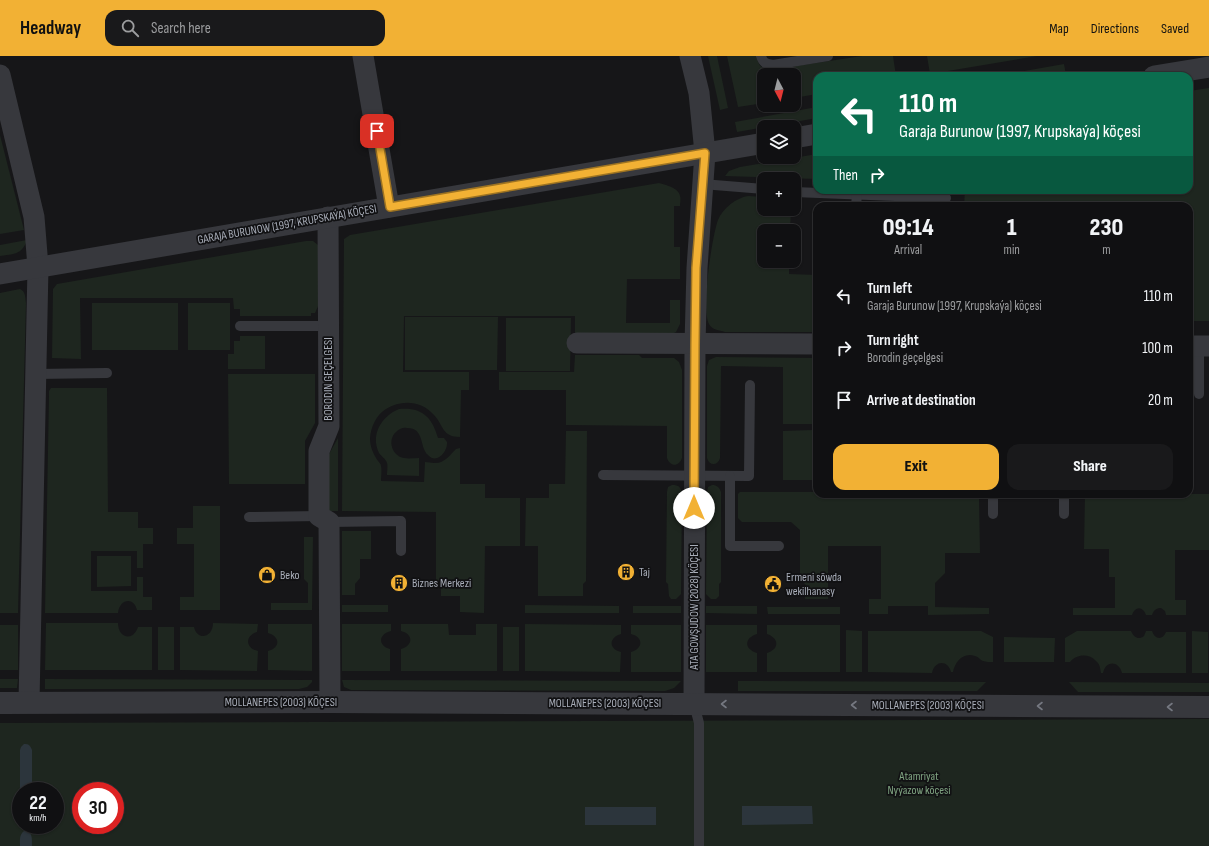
<!DOCTYPE html>
<html lang="en">
<head>
<meta charset="utf-8">
<style>
  :root { --surface:#101012; --page:#19191b; --text:#f1f3f6; --muted:#9c9d9f; --line:#303032; --accent:#f2b134 }
  body { margin:0; font-family:"Sofia Sans Condensed",sans-serif; background:var(--page); color:var(--text); height:100vh; display:flex; flex-direction:column; font-size:15px; white-space:nowrap }
  * { box-sizing:border-box; margin:0 }
  p { font-size:13px; color:var(--muted) }
  .icon { flex:none; width:22px; height:22px; fill:none; stroke:currentColor; stroke-width:2; stroke-linecap:round; stroke-linejoin:round }
  .map { position:relative; flex:1; overflow:hidden }
  .panel { position:absolute; left:813px; top:146px; width:380px; height:296px; display:flex; flex-direction:column; background:var(--surface); border-radius:12px; box-shadow:0 1px 3px #0004,0 0 0 1px var(--line) }
  .panel>* { flex:none }
  .guide { position:absolute; left:813px; top:16px; width:380px; height:122px; border-radius:12px; box-shadow:0 1px 3px #0004,0 0 0 1px var(--line); background:#0b6e4f; color:#fff; overflow:hidden }
  .needle { width:26px; rotate:173deg }
  .controls { position:absolute; left:757px; top:12px; display:grid; gap:8px }
  .controls a { display:grid; place-items:center; width:44px; height:44px; border-radius:8px; background:var(--surface); box-shadow:0 1px 3px #0004,0 0 0 1px var(--line); font-size:20px }
  .speed { position:absolute; left:12px; top:726px; display:flex; gap:8px; font-size:20px; font-weight:700; text-align:center }
  .speed>* { display:grid; place-content:center; width:52px; height:52px; border-radius:50%; background:var(--surface); box-shadow:0 1px 3px #0004,0 0 0 1px var(--line); line-height:1 }
  .speed small { font-size:10px; font-weight:400 }
  .speed .limit { border:6px solid #d22; background:#fff; color:#111 }
  .pin { position:absolute; display:grid; place-items:center; width:34px; height:34px; color:#fff; margin:-17px; border-radius:8px; box-shadow:0 2px 6px #0006 }
  .me { position:absolute; width:44px; margin:-22px; rotate:0deg; stroke-linejoin:round; filter:drop-shadow(0 0 3px #0008) }
  .turn { display:flex; align-items:center; gap:14px; height:84px; padding:0 20px; font-size:18px }
  .turn .icon { width:52px; height:52px; stroke-width:2.5 }
  .turn b { display:block; font-size:28px; line-height:34px }
  .then { display:flex; align-items:center; height:38px; padding:0 20px; background:#0003; gap:8px; font-size:15px }
  .eta { display:flex; justify-content:space-evenly; align-items:center; height:68px; text-align:center }
  .eta b { font-size:24px; font-weight:800; line-height:28px }
  .action { display:flex; gap:8px; margin-top:auto; padding:8px 20px }
  .action a { flex:1; height:46px; border-radius:12px; background:var(--accent); color:#111; font-size:16px; font-weight:800; line-height:46px; text-align:center }
  .action a+a { background:var(--page); color:var(--text) }
  ul { padding:0; list-style:none }
  li { display:flex; align-items:center; gap:12px; height:52px; padding:0 20px }
  li div { flex:1 }
  li b { display:block; font-size:15px }
  li em { font-style:normal }
  header { display:flex; align-items:center; gap:24px; box-sizing:border-box; height:56px; padding:0 20px; background:var(--accent); color:#111 }
  header strong { font-size:19px }
  nav { display:flex; gap:22px; margin-inline-start:auto; font-size:14px }
  .search { width:280px; height:36px; background:var(--page); display:flex; align-items:center; gap:10px; box-sizing:border-box; padding:0 14px; border-radius:12px; color:var(--muted); font-size:15px }
  .map>svg:first-child { display:block }
</style>
</head>
<body>
<header>
<strong>Headway</strong>
<div class="search"><svg class="icon" aria-label="search" viewBox="0 0 24 24"><circle cx="10" cy="10" r="6"/><path d="M15 15l6 6"/></svg>Search here</div>
<nav><a>Map</a><a>Directions</a><a>Saved</a></nav>
</header>
<div class="map">
<svg width="1209" height="790" viewBox="0 0 1209 790">
  <rect width="100%" height="100%" fill="#161618"/>
  <g fill="#1e261f" fill-rule="evenodd">
    <path d="M708 0H717L728 52 720 54Z"/>
    <path d="M727 0H756C759 9 760 13 770 14L862 0H893L896 20H817V38L794 42V19H764V47L738 51Z"/>
    <path d="M927 0H1037L930 18Z"/>
    <path d="M1064 8 1066 19 1060 20H997Z"/>
    <path d="M1209 32V265H1189V150H964L965 134H1189V35Z"/>
    <path d="M817 51V62L737 76 735 66Z"/>
    <path d="M0 79 24 174 0 178Z"/>
    <path d="M817 98V123L725 120 729 115 740 111Z"/>
    <path d="M659 127C666 129 679 132 680 140 681 143 680 147 680 150H674V191H680V223H627L626 267H670V244H680V268L676 276 672 278 575 277V260H404L403 316H469V334H461L460 381C442 381 444 370 434 359 422 345 402 343 386 353 376 359 371 371 370 382 370 390 373 398 378 405 379 406 381 408 381 410 382 414 381 421 381 425L424 426 425 406C428 406 431 407 434 407 444 408 450 399 456 393L460 392V428H485V442H520V490H485L484 557 460 556V540H441V530L436 524V456L342 455 344 183 350 179Z"/>
    <path d="M748 140 764 141V153H791L790 175H764V205H789V218L817 219V276H725C719 274 712 274 709 268 701 254 712 180 718 164 723 152 736 142 748 140Z"/>
    <path d="M27 184C22 199 13 198 0 200V189Z"/>
    <path d="M306 185H313L318 189 319 248 315 257H311V260H240V253H234L233 242H80L81 303 52 302 53 233 57 228Z"/>
    <path d="M20 233C26 236 25 241 26 247L18 557H0V237Z"/>
    <rect x="92" y="247" width="86" height="47"/>
    <rect x="188" y="247" width="42" height="47"/>
    <path d="M405 261H498L497 314H405Z"/>
    <path d="M506 262H571L570 315H506Z"/>
    <path d="M240 280H265V313H228V298H234V285H240Z"/>
    <path d="M575 299H639L642 302H674L679 306 682 314V402C679 411 670 411 667 402V370L566 369V334H499V316H574Z"/>
    <path d="M716 301 817 302V328H813V368H783V311L721 310 720 402C718 410 709 410 707 402V310L709 304Z"/>
    <path d="M228 318H315V367L305 385V428H229Z"/>
    <path d="M51 332H107L108 456H138V472H153V488H143V512H137V495H91V535H137V521H143V541H152V554H137C134 540 119 543 118 557H45L49 340V335Z"/>
    <path d="M399 353C422 351 432 361 438 382H444L447 386C448 395 437 409 428 399 419 391 425 372 407 372 403 371 399 373 396 376 387 384 392 400 404 402 409 403 414 402 419 402V420L387 419C387 416 388 410 387 407 386 403 381 400 379 397 370 378 382 360 399 353Z"/>
    <path d="M813 374V424H783V375Z"/>
    <path d="M566 375H587L586 525 583 528V540H538V490H525L526 442H549V428H565Z"/>
    <path d="M338 382V455H329V398Z"/>
    <path d="M672 429C678 429 680 430 682 436L681 538 676 543H671L669 540 668 528 666 526 667 436 668 431Z"/>
    <path d="M712 429C717 429 719 431 721 436V526L719 528V540L716 543H711L706 538 707 436 708 431Z"/>
    <path d="M740 436H817V438H975L979 443 980 497H945V517L935 527V551L989 552V558L928 559V550H888V558H869V543H881V490H828V543H805L806 529 800 523V474L791 466H742L738 462V438Z"/>
    <path d="M1085 438H1209V494H1175V544H1186V559H1166L1165 555 1161 552C1156 552 1154 554 1152 559H1146C1143 550 1135 550 1132 559H1073V552H1115V521H1109V493H1084Z"/>
    <path d="M193 450H220V554H180V541H194V488H177V472H193Z"/>
    <path d="M342 475H371V503H360V522L355 528V539H342Z"/>
    <path d="M304 481H313L312 554H271V547H308V527L304 523Z"/>
    <path d="M97 500H131V530L97 531Z"/>
    <rect x="342" y="549" width="46" height="7"/>
    <path d="M525 549 619 550V557H525Z"/>
    <rect x="633" y="550" width="48" height="7"/>
    <path d="M706 550H757V558L706 557Z"/>
    <path d="M767 551H840V558H768Z"/>
    <path d="M46 567H118C118 582 133 586 138 571H152V614H45Z"/>
    <path d="M213 567 258 568 257 576C245 580 245 592 258 595L257 615 180 614V571H194C197 585 213 582 213 567Z"/>
    <path d="M268 568H312V615L268 614V595C281 592 280 580 268 577Z"/>
    <path d="M342 568H391V575C378 578 378 590 390 593V615H342Z"/>
    <path d="M401 568H448L449 579H476V568H497V615H401V593C413 590 414 578 401 575Z"/>
    <path d="M525 568 621 569V578C609 581 608 593 621 596L620 616 525 615Z"/>
    <rect x="0" y="569" width="18" height="45"/>
    <path d="M631 569H681V616H631V596C643 593 644 581 631 578Z"/>
    <path d="M706 569H757V578C744 582 744 593 757 597V616H706Z"/>
    <path d="M767 569H840V616H767V597C780 593 779 582 767 578Z"/>
    <rect x="158" y="571" width="16" height="43"/>
    <rect x="503" y="571" width="16" height="44"/>
    <path d="M846 574 862 575V616H846Z"/>
    <path d="M868 575H981L993 581V606C990 606 986 606 983 605 980 604 979 601 975 600 963 596 955 606 953 616H951C948 604 935 604 932 617L868 616Z"/>
    <path d="M1077 575H1131C1134 582 1139 584 1144 580L1146 575H1152C1155 584 1163 584 1166 576H1186V617H1122C1119 605 1106 604 1103 617H1101C1100 612 1100 608 1096 605 1089 597 1076 598 1070 606H1065V582Z"/>
    <path d="M1192 575 1208 576V617H1192Z"/>
    <path d="M1004 581 1055 582 1054 606H1004Z"/>
    <path d="M0 623H18L17 632H0Z"/>
    <path d="M45 623 312 624V626L307 631 299 633H45Z"/>
    <path d="M342 624 681 625 674 632 665 635 351 634 344 631Z"/>
    <path d="M738 625 986 626 977 635H738Z"/>
    <path d="M1069 626 1209 627V636H1078Z"/>
    <path d="M1209 663V790H0V667ZM21 735H55V769H21ZM81 735H115V769H81Z"/>
  </g>
  <g fill="#2c353c">
    <path d="M24 688C29 688 30 689 32 694V735H21V747L20 744V694L21 691Z"/>
    <path d="M742 750H812L813 768 742 769Z"/>
    <rect x="585" y="751" width="71" height="18"/>
    <path d="M24 775C33 775 32 783 32 790H20C20 784 19 779 24 775Z"/>
  </g>
  <g fill="none" stroke-linecap="round" stroke-linejoin="round">
    <g stroke="#37383d" stroke-width="10">
      <path d="M761 0C763 7 766 8 773 9L828 0"/>
      <path d="M702 128 764 133"/>
      <path d="M794 136 946 142"/>
      <path d="M856 150 857 138"/>
      <path d="M240 270H328"/>
      <path d="M36 318 107 317"/>
      <path d="M1199 338V290"/>
      <path d="M603 419 749 420 750 329"/>
      <path d="M730 420V490H779"/>
      <path d="M993 438V458"/>
      <path d="M1064 438V458"/>
      <path d="M249 461 319 460"/>
      <path d="M329 466 401 465V495"/>
      <path d="M694 648 699 667V790"/>
    </g>
    <g stroke="#37383d" stroke-width="21">
      <path d="M363 0 389 151"/>
      <path d="M690 0 699 37 705 97 697 212 695 288 694 648"/>
      <path d="M0 19 34 161 38 211 29 646"/>
      <path d="M1154 20 1209 11"/>
      <path d="M794 82 817 78"/>
      <path d="M328 161 329 370 319 395V460L329 466 330 646"/>
      <path d="M0 218 764 87"/>
      <path d="M577 287 817 288"/>
      <path d="M1189 290H1209"/>
    </g>
    <path stroke="#37383d" stroke-width="22" d="M0 647 330 646 1209 651"/>
  </g>
  <defs><path id="oneway-chevron" d="M-2-3.5L2.5 0L-2 3.5" fill="none" stroke-width="1.6" stroke-linecap="round" stroke-linejoin="round"/></defs>
  <g stroke="#757881">
    <use href="#oneway-chevron" transform="translate(724 648) rotate(-180)"/>
    <use href="#oneway-chevron" transform="translate(854 649) rotate(-180)"/>
    <use href="#oneway-chevron" transform="translate(1040 650) rotate(-180)"/>
    <use href="#oneway-chevron" transform="translate(1170 651) rotate(-180)"/>
  </g>
  <g fill="none" stroke-linecap="round" stroke-linejoin="round">
    <defs>
      <path id="route" d="M377 75 390 151 705 97 696 212 695 288 694 452"/>
    </defs>
    <use href="#route" stroke="#9d7322" stroke-width="10"/>
    <use href="#route" stroke="#f2b134" stroke-width="7"/>
  </g>
  <defs>
    <symbol id="building-disc" viewBox="-11 -11 22 22"><circle r="9.5" fill="#f2b134" stroke="#111113"/><path d="M-4-6H4V6H1V3H-1V6H-4ZM-2.5-4.3h1.7v1.8h-1.7ZM.8-4.3h1.7v1.8H.8ZM-2.5-1h1.7V.8h-1.7ZM.8-1h1.7V.8H.8Z" fill="#111"/></symbol>
    <symbol id="shop-disc" viewBox="-11 -11 22 22"><circle r="9.5" fill="#f2b134" stroke="#111113"/><path d="M-5-2.5h2.3a2.7 3.5 0 0 1 5.4 0H5L5.5 6h-11ZM-1.5-2.5h3a1.5 2.3 0 0 0-3 0Z" fill="#111"/></symbol>
    <symbol id="civic-disc" viewBox="-11 -11 22 22"><circle r="9.5" fill="#f2b134" stroke="#111113"/><path d="M-.6-6.5H3V-4.5H.6V-3L4-1V1h2V6H-6V1h2V-1L-.6-3ZM-1.2 2.5V6h2.4V2.5Z" fill="#111"/></symbol>
  </defs>
  <g fill-rule="evenodd">
    <use href="#building-disc" x="616" y="506" width="20" height="20"/>
    <use href="#shop-disc" x="257" y="509" width="20" height="20"/>
    <use href="#building-disc" x="389" y="517" width="20" height="20"/>
    <use href="#civic-disc" x="763" y="518" width="20" height="20"/>
  </g>
  <g text-anchor="middle" stroke-width="3.5" stroke-linejoin="round" paint-order="stroke">
    <g font-size="12" fill="#a8adb8" stroke="#111113">
      <text transform="translate(287 168) rotate(-10)" y="4">GARAJA BURUNOW (1997, KRUPSKAÝA) KÖÇESI</text>
      <text transform="translate(328 323) rotate(-90)" y="4">BORODIN GEÇELGESI</text>
      <text transform="translate(694 551) rotate(-90)" y="4">ATA GOWŞUDOW (2028) KÖÇESI</text>
      <text x="281" y="650">MOLLANEPES (2003) KÖÇESI</text>
      <text x="605" y="651">MOLLANEPES (2003) KÖÇESI</text>
      <text x="928" y="653">MOLLANEPES (2003) KÖÇESI</text>
    </g>
    <g font-size="12" fill="#a8adb8" stroke="#111113" text-anchor="start">
      <text x="639" y="520">Taj</text>
      <text x="280" y="523">Beko</text>
      <text x="786" y="525">Ermeni söwda<tspan x="786" dy="14">wekilhanasy</tspan></text>
      <text x="412" y="531">Biznes Merkezi</text>
    </g>
    <g font-size="12" fill="#7fa381" stroke="#111113">
      <text x="919" y="724">Atamriyat<tspan x="919" dy="14">Nyýazow köçesi</tspan></text>
    </g>
  </g>
</svg>
<div class="controls">
<a><svg class="needle" viewBox="-14 -14 28 28"><path d="M0-13l5 13h-10z" fill="#e53935"/><path d="M0 13l5-13h-10z" fill="#9c9d9f"/></svg></a>
<a><svg class="icon" aria-label="layers" viewBox="0 0 24 24"><path d="M12 4l9 5-9 5-9-5zM3 14l9 5 9-5"/></svg></a>
<a>+</a>
<a>−</a>
</div>
<div class="speed"><div>22<small>km/h</small></div><div class="limit">30</div></div>
<div class="pin" style="left:377px;top:75px;background:#d93025"><svg class="icon" aria-label="arrive" viewBox="0 0 24 24"><path d="M6 21V4h12l-3 4 3 4H6"/></svg></div>
<svg class="me" style="left:694px;top:452px" viewBox="-20 -20 40 40"><circle r="19" fill="#fff"/><path d="M0-13L10 11 0 6-10 11z" fill="#f2b134"/></svg>
<div class="guide">
<div class="turn"><svg class="icon" aria-label="left" viewBox="0 0 24 24"><path d="M17 20v-9H6M10 6l-5 5 5 5"/></svg><div><b>110 m</b>Garaja Burunow (1997, Krupskaýa) köçesi</div></div>
<div class="then">Then<svg class="icon" aria-label="right" viewBox="0 0 24 24"><path d="M7 20v-9h11M14 6l5 5-5 5"/></svg></div>
</div>
<section class="panel">
<div class="eta">
<div><b>09:14</b><p>Arrival</p></div>
<div><b>1</b><p>min</p></div>
<div><b>230</b><p>m</p></div>
</div>
<ul>
<li><svg class="icon" aria-label="left" viewBox="0 0 24 24"><path d="M17 20v-9H6M10 6l-5 5 5 5"/></svg><div><b>Turn left</b><p>Garaja Burunow (1997, Krupskaýa) köçesi</p></div><em>110 m</em></li>
<li><svg class="icon" aria-label="right" viewBox="0 0 24 24"><path d="M7 20v-9h11M14 6l5 5-5 5"/></svg><div><b>Turn right</b><p>Borodin geçelgesi</p></div><em>100 m</em></li>
<li><svg class="icon" aria-label="arrive" viewBox="0 0 24 24"><path d="M6 21V4h12l-3 4 3 4H6"/></svg><div><b>Arrive at destination</b></div><em>20 m</em></li>
</ul>
<div class="action"><a>Exit</a><a>Share</a></div>
</section>
</div>
</body>
</html>
